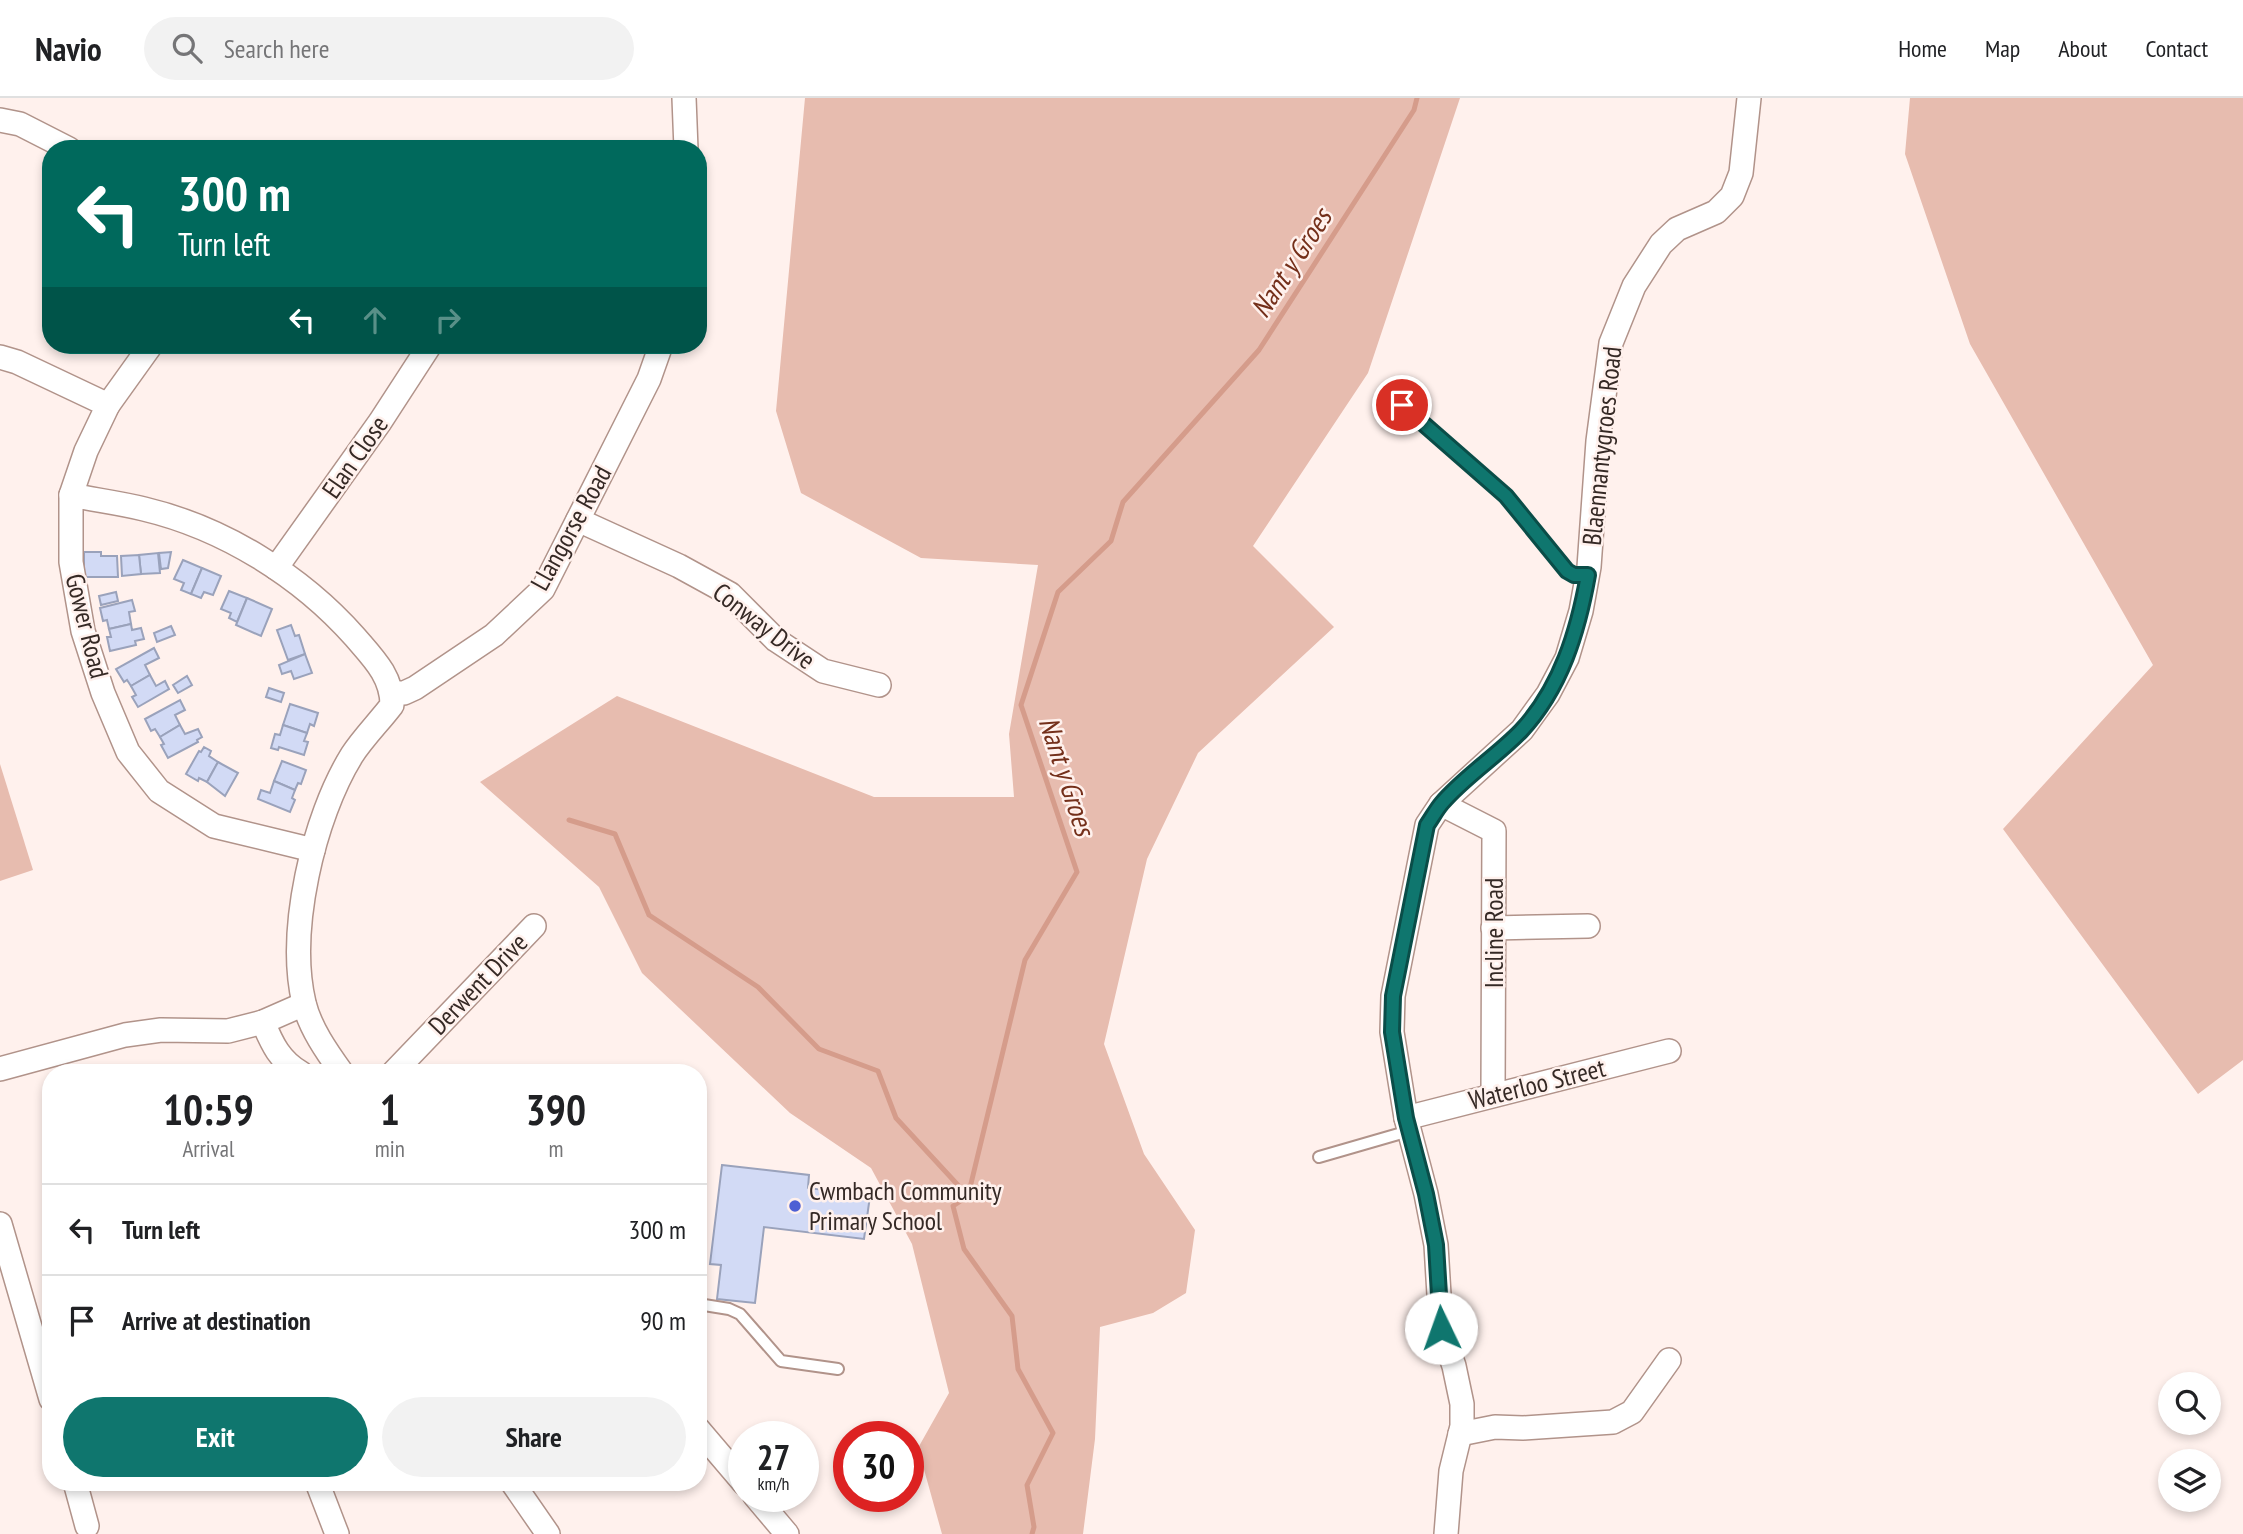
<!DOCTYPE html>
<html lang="en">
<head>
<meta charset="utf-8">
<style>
  :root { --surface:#fff; --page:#f2f2f2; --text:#202124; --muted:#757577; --line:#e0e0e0; --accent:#0f766e }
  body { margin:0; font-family:"PT Sans Narrow",sans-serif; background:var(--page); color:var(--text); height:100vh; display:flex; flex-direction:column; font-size:26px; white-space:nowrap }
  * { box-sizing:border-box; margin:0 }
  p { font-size:23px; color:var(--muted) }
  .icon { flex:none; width:38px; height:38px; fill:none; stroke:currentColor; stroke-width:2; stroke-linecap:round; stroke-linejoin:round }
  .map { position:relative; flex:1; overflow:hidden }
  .details { position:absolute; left:42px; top:966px; width:665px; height:427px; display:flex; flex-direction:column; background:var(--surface); border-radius:28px; box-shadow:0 4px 10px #0003 }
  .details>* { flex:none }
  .hud { position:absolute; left:42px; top:42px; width:665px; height:214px; border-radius:28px; box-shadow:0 4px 10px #0003; background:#00695c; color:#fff; overflow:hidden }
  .buttons { position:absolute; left:2158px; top:1274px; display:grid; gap:14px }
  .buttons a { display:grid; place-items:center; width:63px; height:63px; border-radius:50%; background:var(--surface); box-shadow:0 4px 10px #0003; font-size:35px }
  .speed { position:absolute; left:728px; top:1323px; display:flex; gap:14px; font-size:35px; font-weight:700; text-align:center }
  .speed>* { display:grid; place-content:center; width:91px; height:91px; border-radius:50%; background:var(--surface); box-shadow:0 4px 10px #0003; line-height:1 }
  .speed small { font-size:18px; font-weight:400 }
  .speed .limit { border:10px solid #d22; background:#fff; color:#111 }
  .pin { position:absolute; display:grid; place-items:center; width:60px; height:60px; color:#fff; margin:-30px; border:4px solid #fff; border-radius:50%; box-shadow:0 2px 7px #0007 }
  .me { position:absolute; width:77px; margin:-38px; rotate:357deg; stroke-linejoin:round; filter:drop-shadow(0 0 5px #0008) }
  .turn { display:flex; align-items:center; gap:24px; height:147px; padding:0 21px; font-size:32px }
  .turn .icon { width:91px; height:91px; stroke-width:2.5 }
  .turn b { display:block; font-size:49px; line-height:60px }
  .lanes { display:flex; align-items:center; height:66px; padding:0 21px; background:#0003; justify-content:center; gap:35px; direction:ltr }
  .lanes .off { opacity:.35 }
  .eta { display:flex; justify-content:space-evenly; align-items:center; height:119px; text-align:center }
  .eta b { font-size:42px; font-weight:800; line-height:49px }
  .button { display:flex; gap:14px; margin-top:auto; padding:14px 21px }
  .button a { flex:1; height:80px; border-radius:42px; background:var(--accent); color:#fff; font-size:28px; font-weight:800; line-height:80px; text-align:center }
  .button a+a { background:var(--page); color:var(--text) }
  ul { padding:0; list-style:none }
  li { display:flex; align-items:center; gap:21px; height:91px; padding:0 21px; border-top:2px solid var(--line) }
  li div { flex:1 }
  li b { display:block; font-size:26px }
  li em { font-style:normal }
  header { display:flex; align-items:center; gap:42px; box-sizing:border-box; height:98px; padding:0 35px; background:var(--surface); border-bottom:2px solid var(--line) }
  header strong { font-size:33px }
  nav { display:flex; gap:38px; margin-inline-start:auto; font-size:24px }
  .search { width:490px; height:63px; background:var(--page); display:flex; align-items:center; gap:18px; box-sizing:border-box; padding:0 24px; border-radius:38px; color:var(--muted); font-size:26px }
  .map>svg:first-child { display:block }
</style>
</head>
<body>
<header>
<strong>Navio</strong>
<div class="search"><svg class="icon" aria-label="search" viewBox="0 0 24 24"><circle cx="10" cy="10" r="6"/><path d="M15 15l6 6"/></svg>Search here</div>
<nav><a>Home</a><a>Map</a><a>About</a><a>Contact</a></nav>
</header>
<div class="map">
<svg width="2243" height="1436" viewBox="0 0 2243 1436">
  <rect width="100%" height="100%" fill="#fff1ed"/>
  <g fill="#e7bcaf">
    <path d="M805 0H1460L1368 275 1253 448 1334 529 1198 655 1147 761 1104 946 1144 1056 1195 1132 1186 1195 1153 1215 1100 1229 1095 1341 1083 1436H942L918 1350 949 1295 912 1146 871 1070 790 1015 642 875 599 789 480 684 617 598 874 699H1014L1009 636 1038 467 921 460 801 395 776 313Z"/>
    <path d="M1910 0H2243V962L2198 996 2003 731 2153 567 1970 246 1905 56Z"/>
    <path d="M0 666 33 772 0 783Z"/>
  </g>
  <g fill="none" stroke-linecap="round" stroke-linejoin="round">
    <g stroke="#d59c8b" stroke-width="5">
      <path d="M569 722 615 736 649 817 758 889 819 951 878 973 896 1020 968 1098 953 1108 964 1151 1012 1218 1018 1271 1053 1335 1027 1387 1034 1429 1032 1436"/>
      <path d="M968 1098 1025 862 1077 774 1021 607 1058 494 1111 443 1123 404 1259 252 1414 12 1417 0"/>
    </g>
  </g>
  <g fill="#d2daf5" stroke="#9aa2bb" stroke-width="2">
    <path d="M84 454H101V458H117L118 479H84Z"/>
    <path d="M171 454 168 470 161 471 159 455Z"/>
    <path d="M158 455 160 475 141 476 139 457Z"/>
    <path d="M139 457 141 476 122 478 121 458Z"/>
    <path d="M183 462 202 470 191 496 181 492 184 485 174 481Z"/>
    <path d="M202 470 221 478 213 497 204 494 201 500 191 496Z"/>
    <path d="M229 493 247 500 237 524 229 520 231 515 221 511Z"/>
    <path d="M116 494 118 503 101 507 99 498Z"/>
    <path d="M247 500 272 511 261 538 236 527Z"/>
    <path d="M132 502 135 513 129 514 131 526 109 531 107 522 103 523 100 510Z"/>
    <path d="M131 526 132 532 141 530 144 541 135 543 136 547 110 553 107 539H111L109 531Z"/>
    <path d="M291 527 295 538 299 537 305 556 288 562 277 532Z"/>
    <path d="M171 528 175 537 157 544 154 535Z"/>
    <path d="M154 550 159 560 145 567 150 577 131 588 127 582 124 584 116 571Z"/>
    <path d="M305 556 312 575 294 581 291 573 282 576 279 567Z"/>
    <path d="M150 577 156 588 165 583 169 591 138 609 132 599 136 597 131 588Z"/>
    <path d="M187 578 192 587 178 595 173 587Z"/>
    <path d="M269 590 284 595 281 604 266 599Z"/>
    <path d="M180 602 185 612 175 617 180 627 160 639 155 631 151 633 145 621Z"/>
    <path d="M290 606 318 615 314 628 310 626 307 635 283 627Z"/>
    <path d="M180 627 185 636 198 631 202 639 197 642 198 644 168 660 161 647 164 646 160 639Z"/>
    <path d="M283 627 307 635 304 643 308 644 304 657 279 649 278 652 271 650 275 636 280 637Z"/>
    <path d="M204 649 211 653 209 658 218 664 207 684 199 680 198 683 186 676 199 653 201 654Z"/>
    <path d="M282 663 306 672 301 686 298 685 295 692 274 683Z"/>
    <path d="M218 664 238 675 225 698 207 684Z"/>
    <path d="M274 683 295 692 292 700 295 702 290 714 258 701 261 692 270 695Z"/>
    <path d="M722 1067 809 1077 808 1090 870 1098 864 1141 764 1129 755 1205 717 1201 721 1167 710 1166Z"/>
  </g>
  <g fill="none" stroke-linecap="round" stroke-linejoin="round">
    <defs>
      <g id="lane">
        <path d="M1402 307 1506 398 1567 473 1575 477H1588"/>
        <path d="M1319 1059 1409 1033"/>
        <path d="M698 1206 729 1211 740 1216 781 1263 838 1271"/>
      </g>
      <g id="street">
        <path d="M684 0 686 51"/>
        <path d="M0 22 20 26 69 51"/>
        <path d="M0 259 17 264 108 307 86 353 71 397V464L83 533 103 595 128 654 159 693 214 728 313 752"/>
        <path d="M108 307 151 247"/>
        <path d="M71 397C95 402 120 405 144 411 224 430 301 478 355 539 373 560 392 578 392 607 379 624 363 640 352 657 313 720 287 833 304 905 310 930 327 954 342 975"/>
        <path d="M578 422 679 468 730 496 776 542 823 573 879 587"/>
        <path d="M276 470 380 324 430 247"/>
        <path d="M392 595H404L415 590 494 537 543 491 649 281 661 247"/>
        <path d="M1441 706 1494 733 1493 997"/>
        <path d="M1493 830 1588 828"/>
        <path d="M263 924C272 946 280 963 301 975"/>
        <path d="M0 971 125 937 161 932 228 933 263 924 304 906"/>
        <path d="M393 975 534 828"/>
        <path d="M1406 1020 1669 953"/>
        <path d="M0 1126 51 1301"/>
        <path d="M698 1331 744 1385"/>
        <path d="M1460 1336 1495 1329 1523 1330 1613 1324 1632 1314 1669 1262"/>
        <path d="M75 1384 87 1428"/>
        <path d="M317 1384 337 1436"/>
        <path d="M512 1384 548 1436"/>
        <path d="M755 1398 787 1436"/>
        <path d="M1446 1436 1451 1373 1462 1328V1306L1454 1268 1441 1230 1436 1147 1426 1096 1406 1020 1392 934 1393 898 1427 727 1441 706 1522 632 1548 596 1567 560 1581 513 1589 469 1598 343 1611 245 1634 188 1661 146 1677 131 1716 114 1732 98 1741 75 1749 0"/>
      </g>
    </defs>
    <use href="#lane" stroke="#b1938a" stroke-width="14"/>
    <use href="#street" stroke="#b1938a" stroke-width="26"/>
    <use href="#lane" stroke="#fff" stroke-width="10"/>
    <use href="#street" stroke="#fff" stroke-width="23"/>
  </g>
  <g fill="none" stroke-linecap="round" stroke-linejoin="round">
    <defs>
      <path id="route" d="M1402 307 1506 398 1567 473 1574 477H1588C1578 533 1561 590 1521 633 1497 658 1465 678 1442 705 1436 712 1432 720 1427 727L1393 898 1392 934 1406 1020 1426 1096 1436 1147 1441 1230"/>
    </defs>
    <use href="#route" stroke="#0a4d48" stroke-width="18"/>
    <use href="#route" stroke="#0f766e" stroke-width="12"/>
  </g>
  <circle fill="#4d5fd4" stroke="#fff1ed" stroke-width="2.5" cx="795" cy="1108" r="7"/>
  <g text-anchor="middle" stroke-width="5" stroke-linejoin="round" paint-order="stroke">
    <g font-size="26" fill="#352925" stroke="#fff1ed">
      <text transform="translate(1602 348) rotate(-84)" y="9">Blaennantygroes Road</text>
      <text transform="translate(355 359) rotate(-55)" y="9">Elan Close</text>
      <text transform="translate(571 430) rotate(-61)" y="9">Llangorse Road</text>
      <text transform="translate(87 528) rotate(76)" y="9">Gower Road</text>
      <text transform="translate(764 528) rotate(38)" y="9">Conway Drive</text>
      <text transform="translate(1494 835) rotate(-90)" y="9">Incline Road</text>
      <text transform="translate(478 886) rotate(-46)" y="9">Derwent Drive</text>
      <text transform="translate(1537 986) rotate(-14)" y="9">Waterloo Street</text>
    </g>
    <g font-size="26" fill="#352925" stroke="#fff1ed" text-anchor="start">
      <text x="809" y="1102">Cwmbach Community<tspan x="809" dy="30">Primary School</tspan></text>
    </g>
    <g font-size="28" font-style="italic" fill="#742f1a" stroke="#fff1ed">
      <text transform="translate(1291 165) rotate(-57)" y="10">Nant y Groes</text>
      <text transform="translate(1067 678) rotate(72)" y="10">Nant y Groes</text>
    </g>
  </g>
</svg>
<div class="buttons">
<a><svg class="icon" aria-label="search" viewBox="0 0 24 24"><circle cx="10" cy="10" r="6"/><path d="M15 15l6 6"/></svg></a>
<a><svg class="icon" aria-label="layers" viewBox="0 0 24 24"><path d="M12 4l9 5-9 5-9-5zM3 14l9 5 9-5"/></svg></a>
</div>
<div class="speed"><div>27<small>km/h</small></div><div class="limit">30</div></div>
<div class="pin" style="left:1402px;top:307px;background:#d93025"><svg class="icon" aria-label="arrive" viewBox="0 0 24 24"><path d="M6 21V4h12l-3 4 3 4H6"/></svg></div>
<svg class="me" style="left:1441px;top:1230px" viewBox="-20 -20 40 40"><circle r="19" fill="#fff"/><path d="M0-13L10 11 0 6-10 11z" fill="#0f766e"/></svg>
<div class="hud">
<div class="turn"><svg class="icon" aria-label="left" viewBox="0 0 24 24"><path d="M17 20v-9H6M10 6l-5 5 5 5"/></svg><div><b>300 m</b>Turn left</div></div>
<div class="lanes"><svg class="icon" aria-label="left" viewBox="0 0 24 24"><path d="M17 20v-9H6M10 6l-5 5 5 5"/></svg><svg class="icon off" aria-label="ahead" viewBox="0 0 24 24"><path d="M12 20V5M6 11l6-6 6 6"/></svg><svg class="icon off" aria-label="right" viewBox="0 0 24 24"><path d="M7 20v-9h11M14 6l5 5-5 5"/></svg></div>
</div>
<section class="details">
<div class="eta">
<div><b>10:59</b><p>Arrival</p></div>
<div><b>1</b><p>min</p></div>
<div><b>390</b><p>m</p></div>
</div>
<ul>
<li><svg class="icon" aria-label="left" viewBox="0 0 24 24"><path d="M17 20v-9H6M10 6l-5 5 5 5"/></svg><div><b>Turn left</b></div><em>300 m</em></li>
<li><svg class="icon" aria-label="arrive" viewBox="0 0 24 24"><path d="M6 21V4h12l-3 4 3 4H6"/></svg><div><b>Arrive at destination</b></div><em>90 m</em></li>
</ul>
<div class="button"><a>Exit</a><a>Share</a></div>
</section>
</div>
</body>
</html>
